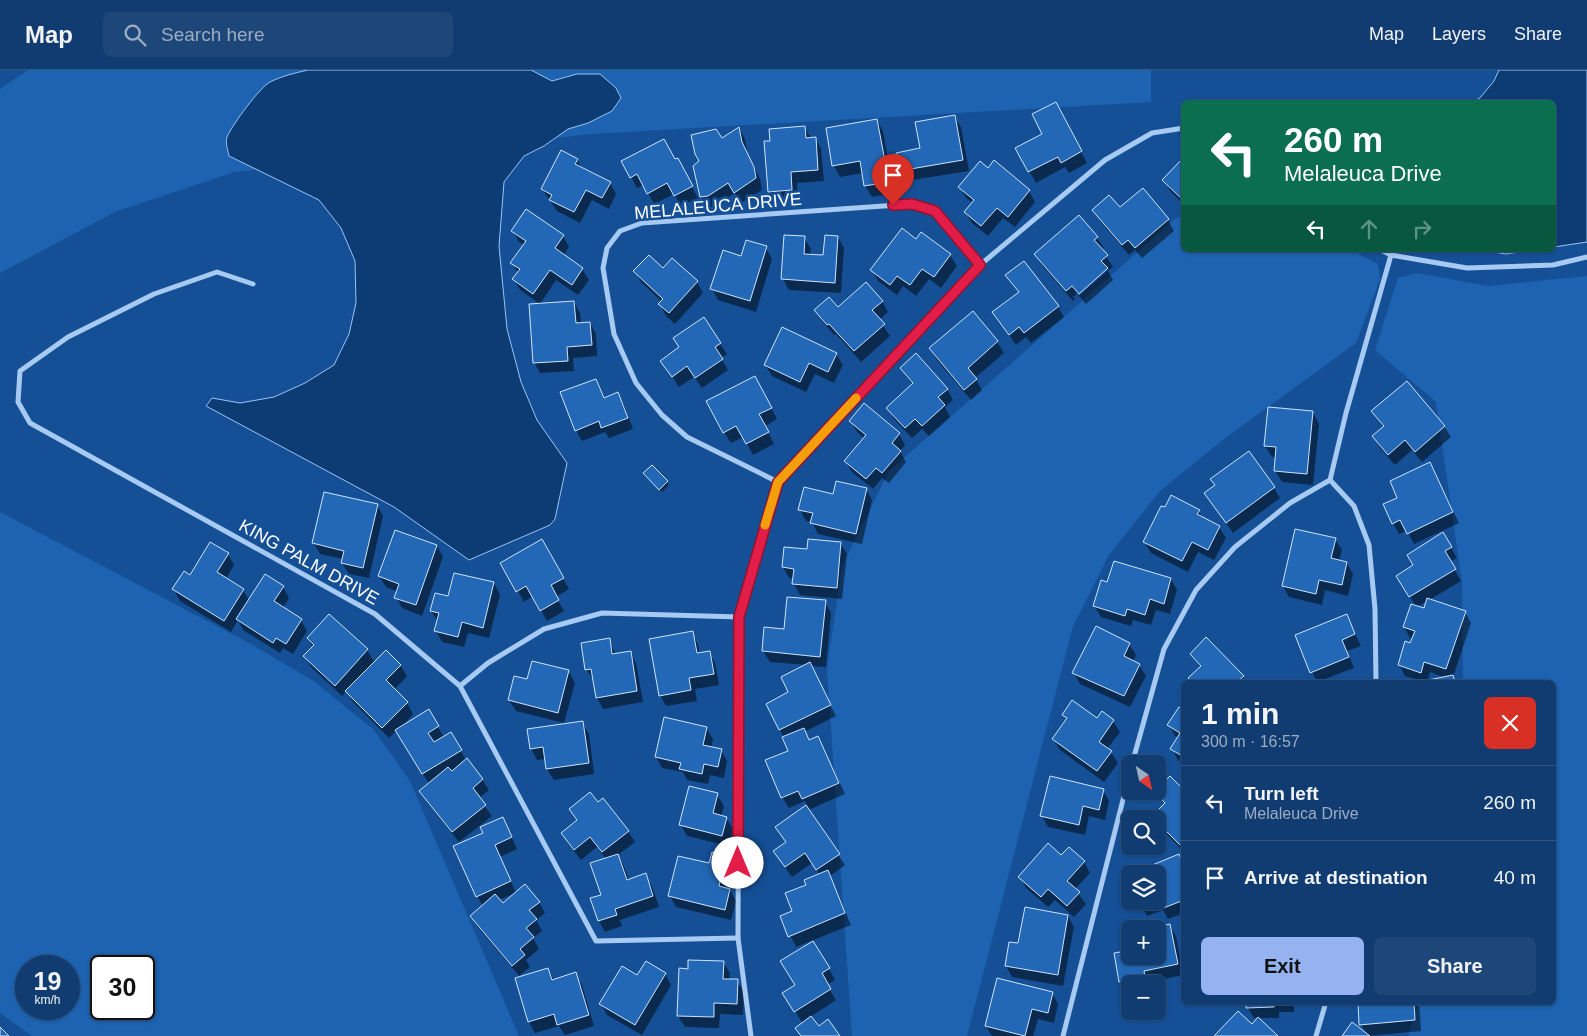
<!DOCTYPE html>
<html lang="en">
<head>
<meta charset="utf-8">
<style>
  :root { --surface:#103c71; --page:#1e4779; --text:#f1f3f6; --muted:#9cadc3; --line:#305684; --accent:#95b2f1 }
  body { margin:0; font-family:Arial,sans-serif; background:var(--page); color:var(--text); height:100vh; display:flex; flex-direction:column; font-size:19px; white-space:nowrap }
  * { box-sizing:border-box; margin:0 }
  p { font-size:16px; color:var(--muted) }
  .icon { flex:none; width:28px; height:28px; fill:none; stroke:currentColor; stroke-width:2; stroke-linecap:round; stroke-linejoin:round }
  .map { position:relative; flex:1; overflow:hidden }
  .sheet { position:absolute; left:1181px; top:610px; width:375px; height:325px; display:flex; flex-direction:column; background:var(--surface); border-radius:8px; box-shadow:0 1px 4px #0004,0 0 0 1px var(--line) }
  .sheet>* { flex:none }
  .guide { position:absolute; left:1181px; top:30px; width:375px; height:152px; border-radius:8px; box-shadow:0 1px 4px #0004,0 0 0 1px var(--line); background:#0b6e4f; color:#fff; overflow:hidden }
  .needle { width:32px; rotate:146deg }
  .tools { position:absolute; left:1121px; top:685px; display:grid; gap:10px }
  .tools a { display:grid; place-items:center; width:45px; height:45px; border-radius:8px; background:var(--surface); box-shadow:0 1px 4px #0004,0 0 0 1px var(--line); font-size:25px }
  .speed { position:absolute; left:15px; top:885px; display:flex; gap:10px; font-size:25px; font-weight:700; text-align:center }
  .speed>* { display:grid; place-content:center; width:65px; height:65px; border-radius:50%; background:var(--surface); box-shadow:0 1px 4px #0004,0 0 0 1px var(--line); line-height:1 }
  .speed small { font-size:12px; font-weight:400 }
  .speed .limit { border:2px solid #111; border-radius:8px; background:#fff; color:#111 }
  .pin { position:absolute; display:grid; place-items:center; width:42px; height:42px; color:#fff; margin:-51px -21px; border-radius:50% 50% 50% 0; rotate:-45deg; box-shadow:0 0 5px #0007 }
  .pin .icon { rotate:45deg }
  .me { position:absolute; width:55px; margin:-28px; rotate:0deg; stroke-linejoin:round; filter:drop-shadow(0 0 4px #0008) }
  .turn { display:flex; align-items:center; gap:18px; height:105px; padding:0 20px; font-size:22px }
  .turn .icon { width:65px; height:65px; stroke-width:2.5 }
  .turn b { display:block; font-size:35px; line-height:42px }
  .lanes { display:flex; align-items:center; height:48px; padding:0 20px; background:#0003; justify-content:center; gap:25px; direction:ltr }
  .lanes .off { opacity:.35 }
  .round { display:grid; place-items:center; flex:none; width:52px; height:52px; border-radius:8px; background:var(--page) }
  .overview { display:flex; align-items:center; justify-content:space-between; height:85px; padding:0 20px }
  h1 { font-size:30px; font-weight:700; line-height:38px }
  .button { display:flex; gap:10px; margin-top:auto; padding:10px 20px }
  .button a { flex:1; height:58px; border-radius:8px; background:var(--accent); color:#111; font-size:20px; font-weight:700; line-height:58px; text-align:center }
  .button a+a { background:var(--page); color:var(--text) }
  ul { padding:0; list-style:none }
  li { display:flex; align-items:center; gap:15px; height:75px; padding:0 20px; border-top:1px solid var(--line) }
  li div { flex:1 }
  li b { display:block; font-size:19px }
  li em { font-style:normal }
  header { display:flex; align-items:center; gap:30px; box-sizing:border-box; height:70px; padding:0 25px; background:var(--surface); border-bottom:1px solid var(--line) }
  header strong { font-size:24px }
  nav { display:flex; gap:28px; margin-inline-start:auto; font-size:18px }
  .search { width:350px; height:45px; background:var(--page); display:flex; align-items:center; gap:12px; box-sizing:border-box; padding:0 18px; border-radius:8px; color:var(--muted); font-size:19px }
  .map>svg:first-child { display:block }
</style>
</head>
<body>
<header>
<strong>Map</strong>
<div class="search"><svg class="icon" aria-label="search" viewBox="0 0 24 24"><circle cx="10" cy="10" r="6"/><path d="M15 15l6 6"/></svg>Search here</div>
<nav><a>Map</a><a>Layers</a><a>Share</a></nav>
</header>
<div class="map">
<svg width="1587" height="966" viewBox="0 0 1587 966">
  <rect width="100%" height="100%" fill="#155097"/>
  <g fill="#1d63b1" fill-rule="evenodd">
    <path d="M28 0H1151V32L591 64 234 102 117 141 0 203V19Z"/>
    <path d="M1184 144V180H1351L1378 194 1380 209 1356 273 1224 369 1160 421 1109 485 1073 556 967 966H852L827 599 842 496 889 401 1174 150Z"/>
    <path d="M1417 203 1488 216 1587 206V966H1408L1418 933 1554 932V612H1463L1462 513 1436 332 1375 280 1398 208Z"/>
    <path d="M0 442 251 574 315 612 374 660 410 711 519 966H32L0 943ZM26 896H69V939H26ZM101 896H144V939H101Z"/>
  </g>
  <g fill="#0d3b73" stroke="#99c5f5">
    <path d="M308 0H531L552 11 577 4H600L616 18 621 28 612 41 588 53 568 59 544 76 524 86 504 112 499 176 507 259 521 312 537 350 567 393 555 449 550 455 469 490 394 437 206 336 212 328 240 333 274 327 305 313 334 295 349 264 356 233 355 191 341 158 319 130 229 86C228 80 225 73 227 67 232 55 260 17 270 12 282 6 295 3 308 0Z"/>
    <path d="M1499 0H1587V172L1554 177V32H1461L1479 29 1494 11Z"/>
    <path d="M1480 180H1533L1506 184Z"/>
  </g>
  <g fill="#0007" fill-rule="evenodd">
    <path d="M1061 44 1087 93 1069 103 1065 97 1036 113 1017 79 1044 64Z"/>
    <path d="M954 46 961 57 969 101 906 111 900 100Z"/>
    <path d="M877 50 883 61 894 123 872 127 865 116 863 103 840 107 834 96 827 59Z"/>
    <path d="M804 57 811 68H815L821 79 824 111 797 113 798 130 776 132 769 121 771 72Z"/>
    <path d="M739 58 745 69 748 85 760 109 762 120 741 133 735 123 714 136 707 138 701 127 694 96 721 69Z"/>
    <path d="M1184 89V135L1170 121 1164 110Z"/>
    <path d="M577 90 582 99 610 113 616 124 609 139 592 130 580 153 557 141 542 119Z"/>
    <path d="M675 91 683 100 698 128 681 136 674 124 654 134 644 115 637 118 623 92Z"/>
    <path d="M988 99 1029 121 1035 132 1015 157 1003 148 988 166 972 153 965 142 973 133 966 128 960 117Z"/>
    <path d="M1120 139 1168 150 1174 161 1142 188 1135 180 1129 185 1100 151 1094 140Z"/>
    <path d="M1079 146 1097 168 1104 178 1102 180 1113 197 1108 201 1113 210 1086 234 1079 226 1073 231 1042 195 1036 185ZM1108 197V200L1075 229 1073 227Z"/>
    <path d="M513 161 563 166 569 177 563 186 582 199 589 210 578 225 556 210 540 234 520 220 514 209 518 203 512 193 524 175 519 172Z"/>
    <path d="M921 164 950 185 957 196 941 218 929 209 916 226 903 216 897 225 878 211 872 200 916 170Z"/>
    <path d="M838 167 844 178 841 223 789 220 783 209 804 168 811 179 810 185 824 186Z"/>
    <path d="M766 178 772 189 756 242 718 230 712 219 742 187Z"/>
    <path d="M663 199 697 212 703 223 675 254 666 246 660 235 662 232 641 212 635 201Z"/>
    <path d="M1007 205 1058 237 1064 247 1031 273 1026 267 1016 275 994 243 1019 223Z"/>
    <path d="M882 231 888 242 879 250 890 266 861 292 836 264 834 265 822 251 816 240Z"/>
    <path d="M574 232 580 243 581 254 590 253 596 264 597 286 573 288 574 301 540 303 534 292Z"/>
    <path d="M973 243 997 272 1004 283 975 308 982 320 971 330 937 290 931 279Z"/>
    <path d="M703 249 727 284 721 288 728 300 702 318 694 307 679 317 662 291 680 278Z"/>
    <path d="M836 284 843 295 834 313 815 304 806 322 772 306 765 295Z"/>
    <path d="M901 299 947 319 953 330 945 337 950 347 929 366 922 359 912 368 894 349 888 338 913 315Z"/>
    <path d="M596 310 605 329 618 324 624 335 633 359 609 368 605 362 582 371 576 360Z"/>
    <path d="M761 318 777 349 765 356 774 374 753 385 743 367 731 373 724 362Z"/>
    <path d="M1373 341 1444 356 1451 367 1422 392 1412 380 1395 395 1380 378 1374 367 1384 358Z"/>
    <path d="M1313 343 1319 354 1313 415 1282 412 1275 401 1277 387H1272L1265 376Z"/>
    <path d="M851 351 899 364 905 375 900 381 906 392 889 413 882 408 873 419 852 402 846 392 865 369 857 362Z"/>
    <path d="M644 404 667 412 669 415 662 422Z"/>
    <path d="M1435 404 1459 453 1414 474 1407 461 1399 464 1393 453 1399 428Z"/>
    <path d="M1274 418 1280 428 1233 463 1205 423Z"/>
    <path d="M866 419 872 430 862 474 818 464 812 452 806 451 800 440 834 426Z"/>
    <path d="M377 435 383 446 369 508 349 504 342 493 343 489 320 484 314 473Z"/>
    <path d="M1199 441 1203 449 1219 457 1226 468 1214 490 1198 482 1188 502 1151 483 1144 472Z"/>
    <path d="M1443 464 1457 488 1450 492 1461 511 1429 530 1465 542 1471 553 1453 607 1456 612H1424L1405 606 1399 594 1413 569 1410 568 1404 557 1416 537 1398 506 1414 496ZM1427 531 1424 540 1417 537ZM1430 602 1446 608 1427 612Z"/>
    <path d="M1335 469 1342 480 1339 491 1347 493 1353 504 1348 526 1325 520 1322 535 1289 527 1283 516Z"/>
    <path d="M542 470 569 519 556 527 564 541 547 551 533 526 524 532 502 493Z"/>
    <path d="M840 473 847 484 842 529 800 525 794 514V509L789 508 783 497 808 481Z"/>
    <path d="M437 476 443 487 422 546 402 538 396 527 398 522 386 517 379 506Z"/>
    <path d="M228 484 234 495 226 509 243 520 249 530 283 517 289 528 283 538 301 550 307 561 293 584 283 578 280 583 243 560 238 550 231 562 180 531 174 520 191 507Z"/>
    <path d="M1171 509 1177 520 1170 544 1156 540 1151 555 1133 550 1131 556 1101 547 1094 536 1108 514Z"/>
    <path d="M494 513 500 525 489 568 468 563 464 577 442 572 436 561 438 552 431 541 449 528Z"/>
    <path d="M825 532 831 543 826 597 810 596 836 646 804 662 810 671 818 668 845 724 808 740 845 795 830 806 851 855 796 877 781 846 794 841 807 815 820 805 812 793 792 807 781 792 787 773 777 757 807 736 805 731 789 738 782 727 790 682 784 668 767 634 790 623 807 595 770 592 763 581 785 560Z"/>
    <path d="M1346 545 1361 576 1347 581 1354 598 1317 612 1296 566Z"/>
    <path d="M329 546 367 580 375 593 400 595 407 606 394 620 407 633 413 644 402 657 428 641 444 667 451 663 466 690 482 709 489 720 479 728 492 746 459 772 427 732 420 721 429 714 397 660 389 668 353 632 346 621 342 626 311 597 304 586 313 577 308 569Z"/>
    <path d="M692 563 698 574 700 584 709 582 715 593 719 615 695 619 697 631 666 636 660 625Z"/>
    <path d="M609 570 616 585 630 582 636 593 643 632 603 639 597 628 594 610 586 599Z"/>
    <path d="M1129 574 1136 585 1133 591 1139 595 1146 606 1130 637 1080 614 1074 603Z"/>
    <path d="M1191 584 1243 607 1246 612H1192L1190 609 1201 598Z"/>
    <path d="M569 602 575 613 564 653 516 641 509 630 528 611Z"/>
    <path d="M1184 641V693L1178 690 1172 679 1179 668 1175 666 1169 655Z"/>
    <path d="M1102 643 1113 651 1120 662 1107 679 1111 682 1118 693 1104 712 1060 680 1053 669 1067 650 1063 645 1097 650Z"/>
    <path d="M582 653 589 664 594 704 554 710 547 699 546 689 537 690 531 679 529 660Z"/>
    <path d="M706 658 713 669 711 678 721 680 727 691 724 708 710 705 708 714 687 710 683 702 662 698 656 687Z"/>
    <path d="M1170 708 1184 722V782L1158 755V749L1165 735 1156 722Z"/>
    <path d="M1103 720 1109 731 1105 750 1089 746 1085 765 1048 757 1042 746Z"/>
    <path d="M717 725 724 736 721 747 726 748 733 759 728 776 687 766 681 755Z"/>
    <path d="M570 739 628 761 635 772 618 785 624 796 629 810 645 805 652 816 659 837 620 850 622 856 605 862 599 851 592 829 602 826 606 789 597 777 581 790 569 775 562 764 577 751Z"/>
    <path d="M503 748 517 779 500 787 516 823 539 832 545 843 536 850 542 861 533 868 539 879 526 890 530 897 519 906 478 857 471 846 483 836 477 826 484 764ZM515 823 502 834 499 830Z"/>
    <path d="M1178 786 1184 796V843L1168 849 1163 840 1147 846 1139 831H1158V804Z"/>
    <path d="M725 787 732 798 726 819 730 820 736 831 731 850 676 837 670 826 710 795Z"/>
    <path d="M1061 787 1084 792 1090 803 1075 819 1086 834 1074 847 1055 830 1048 837 1026 818 1020 807Z"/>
    <path d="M1068 846 1074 857 1063 916 1012 907 1006 896 1019 875Z"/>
    <path d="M1169 855 1176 866 1183 905 1150 912V914H1130V921L1127 922 1121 911 1128 882 1130 863V886H1158V859Z"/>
    <path d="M723 892 730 903 729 911H737L744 922 743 945 720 944 719 958 685 957 678 946 680 900H689Z"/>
    <path d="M548 899 554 910 575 904 582 915 594 956 565 965 559 956 535 963 529 952 516 909Z"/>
    <path d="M829 899 835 910 827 915 836 930 810 947 818 958 839 966H801L803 954 784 923Z"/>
    <path d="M665 904 671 915 642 965 607 945 601 934 638 907Z"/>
    <path d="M1052 923 1058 934 1054 953 1038 949 1033 966H992L986 956Z"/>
    <path d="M1247 932H1294V942H1279V948H1258L1276 966H1215L1252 956 1258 948H1254L1247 937Z"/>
    <path d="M1359 932H1419L1421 961 1368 966H1344L1367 965 1361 954Z"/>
  </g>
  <g fill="#2368b6" stroke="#cee4fd">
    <path d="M1056 32 1082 81 1061 93 1058 87 1028 102 1015 78 1042 64 1032 44Z"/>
    <path d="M955 45 963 90 899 101 896 83 920 78 915 52Z"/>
    <path d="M877 49 889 112 864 116 860 91 832 96 826 58Z"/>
    <path d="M805 56 806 68 816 67 818 100 791 102 792 120 768 122 764 71H770L769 59Z"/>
    <path d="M739 57 742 72 754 97 756 108 734 123 728 113 708 126 700 127 693 96 699 91 695 84 691 65 716 59 722 68Z"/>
    <path d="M664 69 675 89 678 88 693 116 674 126 667 113 647 124 637 104 630 108 621 91Z"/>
    <path d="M561 80 578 89 575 94 611 112 602 128 586 120 574 142 549 130 552 125 541 119Z"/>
    <path d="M1184 87V131L1162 110Z"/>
    <path d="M994 90 1030 120 1008 147 997 138 981 156 964 142 974 130 958 117 980 91 988 98Z"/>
    <path d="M1143 118 1169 149 1135 178 1128 170 1122 175 1092 140 1109 125 1120 137Z"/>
    <path d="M526 139 564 165 555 178 583 198 572 215 550 200 533 224 512 209 520 199 510 193 526 171 511 161Z"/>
    <path d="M1079 145 1098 167 1094 170 1108 185 1101 191 1108 198 1079 224 1072 216 1066 221 1034 184Z"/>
    <path d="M902 158 916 169 921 162 951 184 934 207 922 199 910 215 897 206 890 215 870 200Z"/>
    <path d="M784 165 805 166 804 184 823 185 825 165 838 166 835 213 781 209Z"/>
    <path d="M746 170 767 176 750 231 710 219 723 180 741 186Z"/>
    <path d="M649 185 663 198 672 188 698 211 669 243 658 234 663 229 633 201Z"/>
    <path d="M1024 191 1059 236 1024 263 1019 257 1009 265 992 242 1019 222 1005 205Z"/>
    <path d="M866 212 883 231 872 240 885 254 854 281 829 254 827 255 814 240 829 227 838 237Z"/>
    <path d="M574 231 576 253 590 252 592 275 567 277 568 291 533 293 529 234Z"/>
    <path d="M973 241 998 271 968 298 977 309 964 320 929 278Z"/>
    <path d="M704 247 721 273 715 277 723 289 695 308 687 296 672 307 660 291 679 277 673 268Z"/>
    <path d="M782 257 837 283 828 302 809 293 800 312 764 295Z"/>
    <path d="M916 283 948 319 938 327 945 335 922 356 915 349 905 358 886 338 913 313 900 298Z"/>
    <path d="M755 306 772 338 759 344 769 362 746 374 736 356 723 363 706 331Z"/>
    <path d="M596 309 604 328 618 322 628 348 601 358 599 351 575 361 560 322Z"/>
    <path d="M1407 311 1445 356 1415 382 1405 370 1388 385 1372 366 1384 356 1371 341Z"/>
    <path d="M864 333 900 363 892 373 901 381 882 403 876 398 866 409 844 391 866 365 849 351Z"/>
    <path d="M1268 337 1313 341 1307 404 1274 401 1276 377 1264 376Z"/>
    <path d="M1249 381 1275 417 1226 453 1204 423 1215 415 1210 409Z"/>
    <path d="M1430 392 1453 442 1407 464 1400 450 1392 454 1383 434 1397 428 1390 411Z"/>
    <path d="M652 395 668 411 659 420 643 403Z"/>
    <path d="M836 411 867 418 856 464 810 453 813 443 798 440 804 417 833 424Z"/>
    <path d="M324 422 378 434 363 498 341 493 344 481 312 473Z"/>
    <path d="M1171 425 1200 440 1197 444 1220 456 1208 480 1192 472 1182 491 1143 472 1161 436 1165 437Z"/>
    <path d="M1295 459 1336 468 1331 488 1347 492 1342 515 1319 510 1316 524 1282 516Z"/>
    <path d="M395 460 437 475 416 535 394 528 399 514 378 506Z"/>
    <path d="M1443 462 1452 477 1445 481 1456 499 1409 527 1396 506 1413 495 1407 485Z"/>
    <path d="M542 469 564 508 551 515 559 530 540 541 526 516 516 522 500 493Z"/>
    <path d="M808 469 841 472 837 518 792 514 794 499 782 497 784 477 807 479Z"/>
    <path d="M210 472 229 483 217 502 244 519 224 551 172 519 184 501 190 505Z"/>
    <path d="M1114 491 1171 508 1164 534 1150 529 1145 545 1127 539 1125 546 1093 536 1101 510 1107 512Z"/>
    <path d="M454 503 494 512 483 558 462 552 458 567 434 561 439 543 430 541 435 523 448 526Z"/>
    <path d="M265 504 284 516 274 531 302 549 286 574 276 568 273 573 236 549Z"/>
    <path d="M787 527 826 530 820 587 762 581 764 557 784 559Z"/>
    <path d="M1427 528 1466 541 1446 599 1424 592 1421 603 1398 595 1405 571 1410 573 1415 561 1403 557 1411 534 1424 538Z"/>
    <path d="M329 544 368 579 335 616 303 586 314 575 307 568Z"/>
    <path d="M1347 544 1355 564 1342 570 1349 587 1310 603 1295 565Z"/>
    <path d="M1096 556 1130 573 1124 586 1140 594 1124 626 1072 603Z"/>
    <path d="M693 561 697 583 710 581 714 604 689 608 691 620 659 626 649 569Z"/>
    <path d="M1206 567 1244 606 1237 612H1192L1188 608 1201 596 1190 584Z"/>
    <path d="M610 568 612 584 631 581 637 621 596 628 591 599 585 600 581 573Z"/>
    <path d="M386 580 401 595 386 610 408 632 382 658 345 621Z"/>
    <path d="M532 591 569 600 558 643 508 630 514 606 527 609Z"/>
    <path d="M810 592 831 635 779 660 766 634 788 622 781 607Z"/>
    <path d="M1453 605 1455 612H1418Z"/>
    <path d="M1072 630 1097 648 1102 641 1114 650 1099 672 1112 681 1097 701 1052 669 1067 648 1062 645Z"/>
    <path d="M1179 637 1184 639V687L1170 679 1180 663 1167 655Z"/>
    <path d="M429 639 439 656 428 663 434 672 451 662 462 680 422 704 395 660Z"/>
    <path d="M664 647 707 657 703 675 722 679 718 697 704 694 702 704 679 699 681 693 655 687Z"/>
    <path d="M583 651 589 693 546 699 543 677 530 679 527 659Z"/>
    <path d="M804 658 809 670 818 666 839 713 802 729 798 721 781 728 765 690 788 681 782 667Z"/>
    <path d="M467 688 483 709 473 718 486 735 452 762 419 721 448 697 452 701Z"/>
    <path d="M1050 706 1104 719 1099 740 1083 736 1079 755 1040 746Z"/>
    <path d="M1170 706 1184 720V779L1158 753V749H1154L1151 747 1165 733 1154 721H1158V718Z"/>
    <path d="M689 716 718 723 713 743 727 747 722 766 679 755Z"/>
    <path d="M590 722 598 732 603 728 629 761 602 782 590 767 574 780 561 763 577 750 569 739Z"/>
    <path d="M806 735 840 784 816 800 805 783 785 797 773 781 786 772 775 757Z"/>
    <path d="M503 747 512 767 495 775 511 811 476 827 453 776 483 763 480 757Z"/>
    <path d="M1048 773 1061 785 1069 777 1085 791 1067 811 1080 822 1067 836 1048 819 1041 827 1018 807Z"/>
    <path d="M712 782 726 786 719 816 730 819 725 840 668 826 678 786 709 793Z"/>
    <path d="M618 784 627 810 646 803 653 826 615 839 617 845 598 851 590 828 601 825 590 793Z"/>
    <path d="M1179 784 1184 797V830L1161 839 1158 830V804H1147L1145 798Z"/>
    <path d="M828 800 845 843 788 867 780 846 792 841 785 823 806 815 804 810Z"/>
    <path d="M525 814 540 832 529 840 537 849 526 858 534 867 520 879 525 885 512 896 470 846 495 824 503 833Z"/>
    <path d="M1137 831H1150L1139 836Z"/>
    <path d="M1025 837 1068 845 1058 905 1005 896 1009 872 1018 873Z"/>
    <path d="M1170 854 1178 894 1144 901 1145 907 1119 912 1114 883 1126 881 1123 863 1130 862V886H1158V859H1145Z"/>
    <path d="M813 871 830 898 822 903 831 919 794 942 782 923 795 915 780 891Z"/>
    <path d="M688 890 724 891 723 909H738L737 934 714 933V947L677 946 679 898 688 899Z"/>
    <path d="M646 891 666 903 635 955 599 934 622 896 637 905Z"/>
    <path d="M548 898 552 910 576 902 589 945 557 955 554 944 528 952 515 908Z"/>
    <path d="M997 908 1053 922 1048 943 1032 939 1025 966 985 956Z"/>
    <path d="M1246 932H1274V937L1246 938Z"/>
    <path d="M1358 932H1414L1415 950 1359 955Z"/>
    <path d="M1238 941 1252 954 1258 947 1278 966H1214Z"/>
    <path d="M811 946 819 956 828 949 840 966H801L795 958Z"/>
    <path d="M1352 952 1370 966H1342Z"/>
    <path d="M0 957 9 966H0Z"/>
  </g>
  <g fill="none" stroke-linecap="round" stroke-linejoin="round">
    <g stroke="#a6caf2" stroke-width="5">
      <path d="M1381 180 1391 185 1467 198 1553 195 1587 187"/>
      <path d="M253 214 217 202 154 224 68 267 20 301 18 332 30 353 375 544 460 616 596 871 738 868"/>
      <path d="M1330 410 1354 436 1369 475 1375 539 1376 612"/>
      <path d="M778 412 687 367 662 345 636 313 614 264 603 198 607 178 620 161 642 153 912 134 935 141 980 195"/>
      <path d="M460 616 488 593 544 559 602 543 739 547"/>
      <path d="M1132 694 1164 579 1196 520 1235 477 1290 433 1330 410 1346 343 1391 185"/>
      <path d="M751 966 738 868 739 547 778 412 980 195 1105 90 1152 63 1184 58"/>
      <path d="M1063 966 1130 702"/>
      <path d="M1316 966 1326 932"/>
    </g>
  </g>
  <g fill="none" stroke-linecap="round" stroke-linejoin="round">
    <defs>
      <path id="route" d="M738 793 739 547 778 412 980 195 935 141 912 134 893 135"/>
    </defs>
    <use href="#route" stroke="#92132f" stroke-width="12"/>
    <use href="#route" stroke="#e11d48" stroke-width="9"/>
    <path stroke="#f59e0b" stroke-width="9" d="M765 455 778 412 856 328"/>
  </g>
  <g text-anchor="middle" stroke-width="5" stroke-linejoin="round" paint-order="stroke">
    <g font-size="18" fill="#fff" stroke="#155097">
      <text transform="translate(718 136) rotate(-5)" y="6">MELALEUCA DRIVE</text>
      <text transform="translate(309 492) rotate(29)" y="6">KING PALM DRIVE</text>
    </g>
  </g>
</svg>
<div class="tools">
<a><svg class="needle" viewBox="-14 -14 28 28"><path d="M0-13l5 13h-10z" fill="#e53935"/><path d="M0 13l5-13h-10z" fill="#9cadc3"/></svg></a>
<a><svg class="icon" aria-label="search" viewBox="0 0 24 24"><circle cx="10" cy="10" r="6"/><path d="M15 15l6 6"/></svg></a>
<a><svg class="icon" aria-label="layers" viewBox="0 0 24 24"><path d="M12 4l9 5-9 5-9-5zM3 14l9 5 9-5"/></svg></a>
<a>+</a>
<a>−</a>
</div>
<div class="speed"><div>19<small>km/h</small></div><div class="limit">30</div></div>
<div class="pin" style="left:893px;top:135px;background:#d93025"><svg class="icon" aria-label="arrive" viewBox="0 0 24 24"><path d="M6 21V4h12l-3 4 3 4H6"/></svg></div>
<svg class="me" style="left:738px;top:793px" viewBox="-20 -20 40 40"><circle r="19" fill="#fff"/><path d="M0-13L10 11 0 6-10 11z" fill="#e11d48"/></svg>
<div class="guide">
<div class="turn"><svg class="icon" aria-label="left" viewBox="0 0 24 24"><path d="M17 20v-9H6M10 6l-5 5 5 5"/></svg><div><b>260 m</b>Melaleuca Drive</div></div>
<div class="lanes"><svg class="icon" aria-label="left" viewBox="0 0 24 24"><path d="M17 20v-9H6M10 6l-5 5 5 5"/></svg><svg class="icon off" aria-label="ahead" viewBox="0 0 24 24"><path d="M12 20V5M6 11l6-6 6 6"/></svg><svg class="icon off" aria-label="right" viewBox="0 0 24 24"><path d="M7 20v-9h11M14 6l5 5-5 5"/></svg></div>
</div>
<section class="sheet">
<div class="overview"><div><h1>1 min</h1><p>300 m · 16:57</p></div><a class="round" style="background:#d93025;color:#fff"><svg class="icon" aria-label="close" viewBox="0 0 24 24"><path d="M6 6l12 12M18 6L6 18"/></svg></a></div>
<ul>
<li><svg class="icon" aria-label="left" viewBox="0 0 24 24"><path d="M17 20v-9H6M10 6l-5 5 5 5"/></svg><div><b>Turn left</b><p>Melaleuca Drive</p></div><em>260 m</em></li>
<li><svg class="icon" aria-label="arrive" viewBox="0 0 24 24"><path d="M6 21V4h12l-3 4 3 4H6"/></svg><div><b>Arrive at destination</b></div><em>40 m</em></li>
</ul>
<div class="button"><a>Exit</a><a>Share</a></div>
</section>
</div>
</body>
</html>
